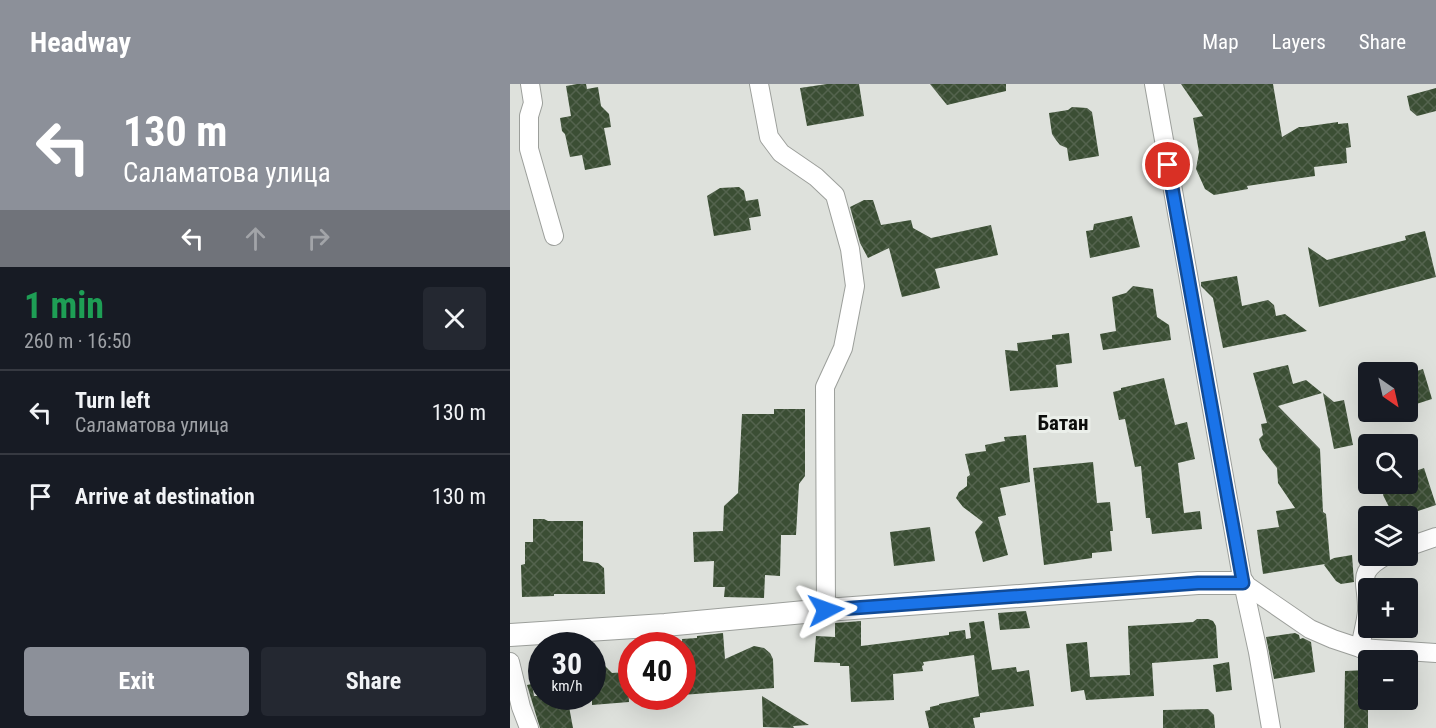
<!DOCTYPE html>
<html lang="en">
<head>
<meta charset="utf-8">
<style>
  :root { --surface:#171b24; --page:#242831; --text:#f1f3f6; --muted:#9ea1a6; --line:#363941; --accent:#8c9099 }
  body { margin:0; font-family:"Roboto Condensed",sans-serif; background:var(--page); color:var(--text); height:100vh; display:flex; flex-direction:column; font-size:22px; white-space:nowrap }
  * { box-sizing:border-box; margin:0 }
  p { font-size:20px; color:var(--muted) }
  .icon { flex:none; width:33px; height:33px; fill:none; stroke:currentColor; stroke-width:2; stroke-linecap:round; stroke-linejoin:round }
  .map { position:relative; flex:1; overflow:hidden }
  .details { display:flex; flex-direction:column; background:var(--surface); width:510px }
  .details>* { flex:none }
  .hud { background:#8c9099; color:#fff; overflow:hidden }
  .needle { width:39px; rotate:146deg }
  .fabs { position:absolute; left:848px; top:278px; display:grid; gap:12px }
  .fabs a { display:grid; place-items:center; width:60px; height:60px; border-radius:6px; background:var(--surface); box-shadow:0 6px 24px #0002; font-size:30px }
  .speed { position:absolute; left:18px; top:548px; display:flex; gap:12px; font-size:30px; font-weight:700; text-align:center }
  .speed>* { display:grid; place-content:center; width:78px; height:78px; border-radius:50%; background:var(--surface); box-shadow:0 6px 24px #0002; line-height:1 }
  .speed small { font-size:15px; font-weight:400 }
  .speed .limit { border:9px solid #d22; background:#fff; color:#111 }
  .pin { position:absolute; display:grid; place-items:center; width:51px; height:51px; color:#fff; margin:-26px; border:3px solid #fff; border-radius:50%; box-shadow:0 2px 6px #0007 }
  .me { position:absolute; width:66px; margin:-33px; rotate:86deg; stroke-linejoin:round; filter:drop-shadow(0 0 4px #0008) }
  .turn { display:flex; align-items:center; gap:21px; height:126px; padding:0 24px; font-size:27px }
  .turn .icon { width:78px; height:78px; stroke-width:2.5 }
  .turn b { display:block; font-size:42px; line-height:51px }
  .lanes { display:flex; align-items:center; height:57px; padding:0 24px; background:#0003; justify-content:center; gap:30px; direction:ltr }
  .lanes .off { opacity:.35 }
  .round { display:grid; place-items:center; flex:none; width:63px; height:63px; border-radius:6px; background:var(--page) }
  .summary { display:flex; align-items:center; justify-content:space-between; height:102px; padding:0 24px }
  h1 { font-size:36px; font-weight:700; line-height:45px; color:#1e9e55 }
  .cta { display:flex; gap:12px; margin-top:auto; padding:12px 24px }
  .cta a { flex:1; height:69px; border-radius:6px; background:var(--accent); color:#fff; font-size:24px; font-weight:700; line-height:69px; text-align:center }
  .cta a+a { background:var(--page); color:var(--text) }
  ul { padding:0; list-style:none }
  li { display:flex; align-items:center; gap:18px; height:84px; padding:0 24px; border-top:2px solid var(--line) }
  li div { flex:1 }
  li b { display:block; font-size:22px }
  li em { font-style:normal }
  header { display:flex; align-items:center; gap:36px; box-sizing:border-box; height:84px; padding:0 30px; background:var(--accent); color:#fff }
  header strong { font-size:28px }
  nav { display:flex; gap:33px; margin-inline-start:auto; font-size:21px }
  main { display:flex; flex:1; min-height:0 }
  .map>svg:first-child { display:block }
</style>
</head>
<body>
<header>
<strong>Headway</strong>
<nav><a>Map</a><a>Layers</a><a>Share</a></nav>
</header>
<main>
<section class="details">
<div class="hud">
<div class="turn"><svg class="icon" aria-label="left" viewBox="0 0 24 24"><path d="M17 20v-9H6M10 6l-5 5 5 5"/></svg><div><b>130 m</b>Саламатова улица</div></div>
<div class="lanes"><svg class="icon" aria-label="left" viewBox="0 0 24 24"><path d="M17 20v-9H6M10 6l-5 5 5 5"/></svg><svg class="icon off" aria-label="ahead" viewBox="0 0 24 24"><path d="M12 20V5M6 11l6-6 6 6"/></svg><svg class="icon off" aria-label="right" viewBox="0 0 24 24"><path d="M7 20v-9h11M14 6l5 5-5 5"/></svg></div>
</div>
<div class="summary"><div><h1>1 min</h1><p>260 m · 16:50</p></div><a class="round"><svg class="icon" aria-label="close" viewBox="0 0 24 24"><path d="M6 6l12 12M18 6L6 18"/></svg></a></div>
<ul>
<li><svg class="icon" aria-label="left" viewBox="0 0 24 24"><path d="M17 20v-9H6M10 6l-5 5 5 5"/></svg><div><b>Turn left</b><p>Саламатова улица</p></div><em>130 m</em></li>
<li><svg class="icon" aria-label="arrive" viewBox="0 0 24 24"><path d="M6 21V4h12l-3 4 3 4H6"/></svg><div><b>Arrive at destination</b></div><em>130 m</em></li>
</ul>
<div class="cta"><a>Exit</a><a>Share</a></div>
</section>
<div class="map">
<svg width="926" height="644" viewBox="0 0 926 644">
  <defs>
    <pattern id="building-cross-hatch" width="8" height="8" patternUnits="userSpaceOnUse" patternTransform="scale(1.5)"><rect width="8" height="8" fill="#3b4e34"/><path d="M0 0l8 8M0 8l8-8" fill="none" stroke="#54634e"/></pattern>
  </defs>
  <rect width="100%" height="100%" fill="#dee1dc"/>
  <g fill="url(#building-cross-hatch)">
    <path d="M67 0H76L77 5 88 3 91 22 99 30 101 43 94 44 101 81 75 86 72 71 60 73 55 50 52 47 50 34 61 32 56 2Z"/>
    <path d="M317 0H349L354 32 297 42 290 4Z"/>
    <path d="M420 0H496V7L437 21Z"/>
    <path d="M671 0H763L772 53 789 43H793L828 38V40L838 39 841 63 836 64 837 79 804 83 805 92 737 102 738 105 704 111 695 105 686 85 689 68 683 34 693 32Z"/>
    <path d="M926 4V27L907 32 900 26 897 12Z"/>
    <path d="M562 23 577 24 582 28 589 72 559 77 557 64 550 61 546 56 542 50 539 29 558 26Z"/>
    <path d="M229 103 234 107 236 117 248 115 251 132 239 134 241 146 204 152 197 112 210 104Z"/>
    <path d="M354 116H363L371 141 401 136 403 144 421 154 481 141 488 171 425 185 430 204 392 213 379 164 358 174 350 159 340 123Z"/>
    <path d="M622 132 630 163 580 174 576 147 583 146 584 140Z"/>
    <path d="M915 147 926 193 809 223 798 163 817 176 896 156 895 152Z"/>
    <path d="M727 192 732 222 758 216 764 221 766 232 775 230 797 247 713 264 703 214 691 202V198Z"/>
    <path d="M623 202 643 205 647 233 659 241 661 256 593 266 590 250 606 247 602 213 616 209Z"/>
    <path d="M559 249 562 279 546 281 548 303 500 307 495 266 508 267 507 259 542 255V251Z"/>
    <path d="M778 281 783 300 796 296 812 309 768 322 810 365 813 428 816 430 820 476 824 474 842 471 844 498 831 500 826 497 814 481 815 480 753 490 747 446 769 443 766 427 785 424 768 399 767 384 752 365 749 355 753 351 751 340 757 339 743 289Z"/>
    <path d="M913 285 922 315 897 323V290Z"/>
    <path d="M654 294 665 341 677 338 685 375 668 379 674 429 690 427 692 445 642 450 640 434H636L631 382 625 383 615 335 609 336 603 308 611 306V304Z"/>
    <path d="M813 309 824 318 834 316 843 361 824 365Z"/>
    <path d="M264 325H295V392L289 400 286 451H271L270 492 255 491 254 514 214 513 215 503H203L204 477 184 478 183 448 213 447 214 422 228 409 232 330H264Z"/>
    <path d="M516 351 520 398 490 404 496 431 488 433 498 471 473 478 465 448 473 438 453 423 446 414 449 408 457 402V393L460 391 455 370 476 367 475 361 495 357 494 353Z"/>
    <path d="M583 378 587 419 600 418 603 447H600L602 467 582 469V474L534 481 523 384Z"/>
    <path d="M914 384 926 421 893 432H888L881 427 873 411 875 399H897V390Z"/>
    <path d="M23 435H34L38 437H73V477L88 479 94 484 95 510H44V512L12 513 11 481 15 480V458H23Z"/>
    <path d="M420 443 425 477 384 482 380 448Z"/>
    <path d="M516 527 520 544 490 546 488 529Z"/>
    <path d="M687 535H698L703 537 706 542 708 574 642 579 644 612 576 616 574 606 561 608 556 560 577 558 580 593 620 591 618 542 683 538Z"/>
    <path d="M351 537V562L439 551V548L455 546 456 555 461 554 459 539 474 537 482 586 506 583 507 588 519 586 524 622 470 629V633L463 634 465 644H419L415 627 420 626V623L429 621V620L469 612 464 571 413 578 414 581 412 582 413 587 383 590 384 616 341 618 339 582H330V579L304 578 306 552 325 553V539Z"/>
    <path d="M213 549 215 575 244 562 254 564 260 569 263 575 264 604 172 611V555L187 554V552Z"/>
    <path d="M785 549 789 551 790 555 793 554 801 558 805 588 764 595 756 553Z"/>
    <path d="M82 569 102 589 117 588 119 618 82 621Z"/>
    <path d="M719 578 722 606 706 608 703 581Z"/>
    <path d="M858 586V644H834L835 587Z"/>
    <path d="M22 600 24 612H57L63 644H30L17 601Z"/>
    <path d="M252 612 299 641 283 642 284 644 253 643Z"/>
    <path d="M698 625 704 631 705 644H653V626Z"/>
  </g>
  <g fill="none" stroke-linecap="round" stroke-linejoin="round">
    <defs>
      <g id="minor">
        <path d="M20 0 23 19 19 32V65L44 152"/>
        <path d="M249 0 259 53 271 69 306 93 325 111 340 165 345 202 333 264 315 303 316 526"/>
        <path d="M644 0 733 499 748 568 761 644"/>
        <path d="M897 463 926 453"/>
        <path d="M733 499 800 545 823 555 850 564 926 569"/>
        <path d="M850 564C852 552 856 539 857 527 858 497 844 489 877 471"/>
        <path d="M0 578 11 623 19 644"/>
      </g>
      <path id="tertiary" d="M0 551 155 541 316 526 688 499H733"/>
    </defs>
    <use href="#minor" stroke="#9c9f9b" stroke-width="20"/>
    <use href="#tertiary" stroke="#9c9f9b" stroke-width="24"/>
    <use href="#minor" stroke="#fff" stroke-width="18"/>
    <use href="#tertiary" stroke="#fff" stroke-width="22"/>
  </g>
  <g fill="none" stroke-linecap="round" stroke-linejoin="round">
    <defs>
      <path id="route" d="M316 526 688 499H733L658 81"/>
    </defs>
    <use href="#route" stroke="#114b97" stroke-width="15"/>
    <use href="#route" stroke="#1a73e8" stroke-width="10"/>
  </g>
  <g text-anchor="middle" stroke-width="6" stroke-linejoin="round" paint-order="stroke">
    <g font-size="21" font-weight="bold" fill="#0c0d0b" stroke="#ebefea">
      <text x="553" y="346">Батан</text>
    </g>
  </g>
</svg>
<div class="fabs">
<a><svg class="needle" viewBox="-14 -14 28 28"><path d="M0-13l5 13h-10z" fill="#e53935"/><path d="M0 13l5-13h-10z" fill="#9ea1a6"/></svg></a>
<a><svg class="icon" aria-label="search" viewBox="0 0 24 24"><circle cx="10" cy="10" r="6"/><path d="M15 15l6 6"/></svg></a>
<a><svg class="icon" aria-label="layers" viewBox="0 0 24 24"><path d="M12 4l9 5-9 5-9-5zM3 14l9 5 9-5"/></svg></a>
<a>+</a>
<a>−</a>
</div>
<div class="speed"><div>30<small>km/h</small></div><div class="limit">40</div></div>
<div class="pin" style="left:658px;top:81px;background:#d93025"><svg class="icon" aria-label="arrive" viewBox="0 0 24 24"><path d="M6 21V4h12l-3 4 3 4H6"/></svg></div>
<svg class="me" style="left:316px;top:526px" viewBox="-20 -20 40 40"><path d="M0-17L14 15 0 8-14 15z" fill="#1a73e8" stroke="#fff" stroke-width="4"/></svg>
</div>
</main>
</body>
</html>
